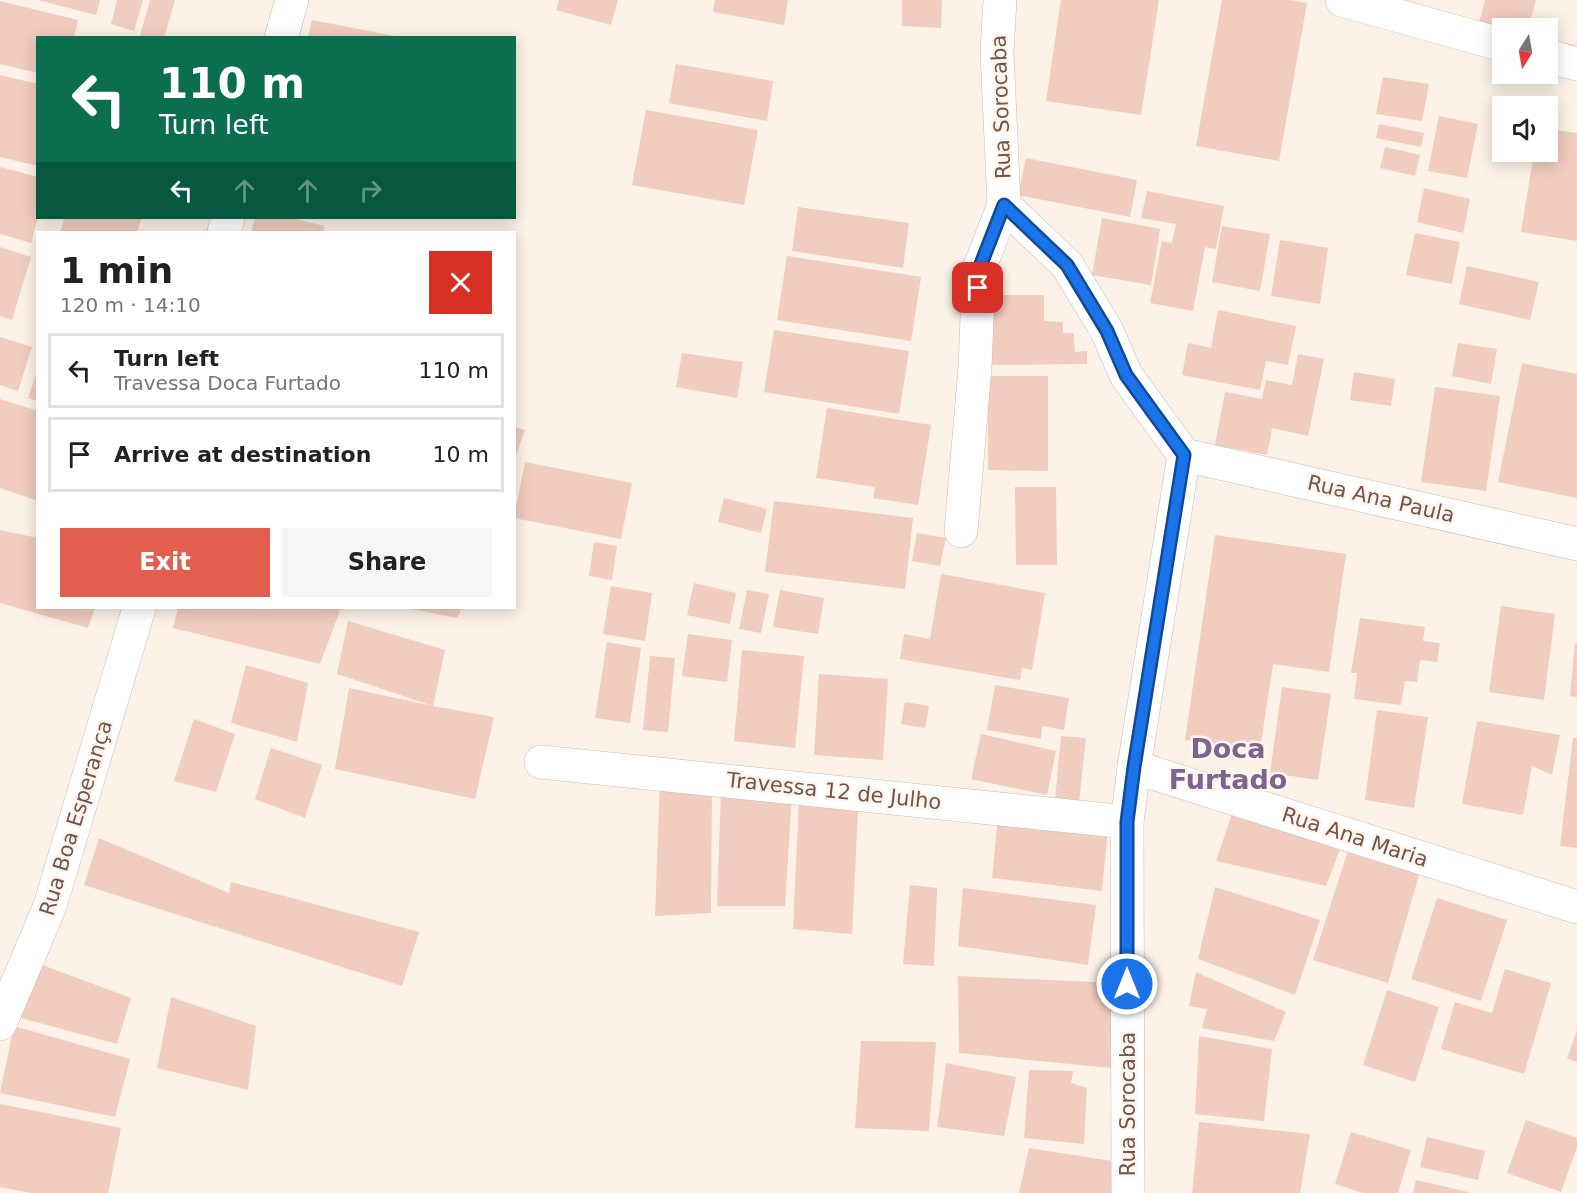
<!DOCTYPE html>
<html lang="en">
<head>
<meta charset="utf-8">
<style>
  :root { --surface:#fff; --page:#f6f6f6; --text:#222; --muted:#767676; --line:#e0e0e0; --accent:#e25f4f }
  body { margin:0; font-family:"DejaVu Sans",sans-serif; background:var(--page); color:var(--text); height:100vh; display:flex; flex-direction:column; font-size:22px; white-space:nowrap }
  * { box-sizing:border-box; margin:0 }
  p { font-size:20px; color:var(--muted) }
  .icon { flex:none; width:33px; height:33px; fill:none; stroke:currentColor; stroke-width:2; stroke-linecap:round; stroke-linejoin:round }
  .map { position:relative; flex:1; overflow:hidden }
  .panel { position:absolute; left:36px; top:231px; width:480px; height:378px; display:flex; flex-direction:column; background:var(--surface); border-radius:0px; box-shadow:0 3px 15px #0003 }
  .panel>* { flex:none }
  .hud { position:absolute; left:36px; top:36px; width:480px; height:183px; border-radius:0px; box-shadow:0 3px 15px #0003; background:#0b6e4f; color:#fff; overflow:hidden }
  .needle { width:39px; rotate:191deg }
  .controls { position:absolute; left:1492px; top:18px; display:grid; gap:12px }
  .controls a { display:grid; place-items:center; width:66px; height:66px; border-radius:0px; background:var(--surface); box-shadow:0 3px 15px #0003; font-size:30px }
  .pin { position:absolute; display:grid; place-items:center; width:51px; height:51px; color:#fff; margin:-26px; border-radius:12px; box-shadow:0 3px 9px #0006 }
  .me { position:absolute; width:66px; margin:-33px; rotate:0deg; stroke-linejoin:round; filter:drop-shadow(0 0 4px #0008) }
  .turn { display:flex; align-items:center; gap:21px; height:126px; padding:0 24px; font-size:27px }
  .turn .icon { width:78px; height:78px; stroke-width:2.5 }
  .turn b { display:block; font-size:42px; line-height:51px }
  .lanes { display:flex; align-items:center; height:57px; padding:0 24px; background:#0003; justify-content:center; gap:30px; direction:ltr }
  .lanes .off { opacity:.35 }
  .round { display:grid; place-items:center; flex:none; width:63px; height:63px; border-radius:0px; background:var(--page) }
  .head { display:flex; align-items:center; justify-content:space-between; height:102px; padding:0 24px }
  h1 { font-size:36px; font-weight:600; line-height:45px }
  .button { display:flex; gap:12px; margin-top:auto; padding:12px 24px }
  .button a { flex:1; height:69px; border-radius:0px; background:var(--accent); color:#fff; font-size:24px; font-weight:600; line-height:69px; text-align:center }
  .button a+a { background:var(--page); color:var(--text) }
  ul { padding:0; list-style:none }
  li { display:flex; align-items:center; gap:18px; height:75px; margin:0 12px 9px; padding:0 12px; border:3px solid var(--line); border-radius:0px }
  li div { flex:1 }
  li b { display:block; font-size:22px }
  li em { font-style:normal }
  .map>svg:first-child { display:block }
</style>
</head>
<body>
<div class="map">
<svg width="1577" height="1193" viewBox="0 0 1577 1193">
  <rect width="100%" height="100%" fill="#fcf1e6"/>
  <g fill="#f0cdbf">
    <path d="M38 0H100L96 15Z"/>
    <path d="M117 0H143L134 31 111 24Z"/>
    <path d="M150 0H175L164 38 140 36Z"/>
    <path d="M559 0H618L611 25 556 10Z"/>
    <path d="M715 0H788L784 25 713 12Z"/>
    <path d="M902 0H942L941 28 902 26Z"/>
    <path d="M1061 0H1159L1141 115 1046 101Z"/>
    <path d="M1222 0H1290L1307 3 1279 161 1196 146Z"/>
    <path d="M1485 0H1536L1530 21 1523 18 1520 28H1503L1479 23Z"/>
    <path d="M0 1 78 20 74 38H38V73L0 64Z"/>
    <path d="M312 20 395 36 394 38H308Z"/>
    <path d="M676 64 773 81 767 121 669 103Z"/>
    <path d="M0 75 38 84V166L0 157Z"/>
    <path d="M1383 77 1429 84 1422 121 1376 114Z"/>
    <path d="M646 110 758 130 744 205 632 185Z"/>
    <path d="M1439 116 1478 124 1467 178 1428 171Z"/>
    <path d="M1379 124 1424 133 1421 147 1376 138Z"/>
    <path d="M1548 129 1577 133V241L1521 232 1534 152H1548Z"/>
    <path d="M1385 147 1420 155 1415 176 1380 168Z"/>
    <path d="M1026 158 1137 180 1130 217 1018 195Z"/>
    <path d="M0 167 38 177V218L31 243 0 234Z"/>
    <path d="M1424 188 1470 199 1463 233 1417 222Z"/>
    <path d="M1147 191 1224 206 1216 249 1205 247 1193 311 1150 303 1162 241 1172 243 1176 224 1141 218Z"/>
    <path d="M798 207 909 223 903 268 792 251Z"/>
    <path d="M65 218H142L137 232H60Z"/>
    <path d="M255 218H291L325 226 323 232H251Z"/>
    <path d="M1102 218 1160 229 1151 285 1092 275Z"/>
    <path d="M1222 226 1270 234 1260 291 1212 282Z"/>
    <path d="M1415 233 1460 242 1452 284 1406 275Z"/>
    <path d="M1280 240 1328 248 1320 304 1271 296Z"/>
    <path d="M0 247 31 257 12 320 0 316Z"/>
    <path d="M787 256 921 277 911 341 777 320Z"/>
    <path d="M1467 266 1539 282 1530 320 1459 304Z"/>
    <path d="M984 295H1044V321L1063 322V333H1074L1075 352 1087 351V364L985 365Z"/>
    <path d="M1218 310 1296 326 1288 365 1266 361 1260 390 1182 375 1188 343 1211 348Z"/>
    <path d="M774 330 909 351 899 414 764 392Z"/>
    <path d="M0 337 32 347 18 391 0 385Z"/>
    <path d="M1458 343 1497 349 1491 384 1452 376Z"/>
    <path d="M682 353 743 362 737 398 676 387Z"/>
    <path d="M1298 354 1324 359 1308 436 1272 428 1267 455 1215 445 1225 392 1262 399 1266 380 1292 385Z"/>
    <path d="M1522 363 1577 374V498L1498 482Z"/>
    <path d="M38 370V401L28 398Z"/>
    <path d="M1354 372 1395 379 1391 406 1350 400Z"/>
    <path d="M988 376H1048V471L988 470Z"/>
    <path d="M1435 387 1500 396 1486 491 1421 482Z"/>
    <path d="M0 399 38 411V501L0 488Z"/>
    <path d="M827 408 931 425 918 505 873 498 875 487 816 478Z"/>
    <path d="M514 427 525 430 515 457H514Z"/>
    <path d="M525 462 632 483 621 539 514 518Z"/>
    <path d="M1015 487H1056L1057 565H1016Z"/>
    <path d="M724 498 767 509 761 533 718 522Z"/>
    <path d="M774 501 913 518 905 589 765 572Z"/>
    <path d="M0 530 38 538V608H95L88 628 0 603Z"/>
    <path d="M917 533 946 538 940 566 912 561Z"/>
    <path d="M1215 535 1346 554 1329 672 1273 664 1260 750 1185 740Z"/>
    <path d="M594 542 617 546 612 580 589 576Z"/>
    <path d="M941 574 1045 593 1032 670 1022 668 1020 680 900 659 904 634 930 639Z"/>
    <path d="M694 583 736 593 730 624 687 615Z"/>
    <path d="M611 586 652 593 645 641 603 634Z"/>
    <path d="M747 590 769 594 761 633 739 629Z"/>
    <path d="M780 590 824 598 818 634 773 627Z"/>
    <path d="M1501 606 1555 614 1544 700 1489 692Z"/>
    <path d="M178 608H341L320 664 173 628Z"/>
    <path d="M406 608H462L457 618Z"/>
    <path d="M1360 618 1425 627 1423 641 1440 643 1437 662 1420 660 1417 682 1405 681 1401 705 1354 699 1357 673H1351Z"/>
    <path d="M348 621 445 650 433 706 494 717 475 799 335 769 349 688 433 706 337 674Z"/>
    <path d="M688 634 732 640 727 682 682 676Z"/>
    <path d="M607 642 641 648 630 723 595 718Z"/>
    <path d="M1575 644H1577V697L1570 696Z"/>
    <path d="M742 650 804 656 795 748 734 741Z"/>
    <path d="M650 656 675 658 668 732 643 730Z"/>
    <path d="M246 665 308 683 297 742 231 723Z"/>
    <path d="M819 674 888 679 883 760 814 755Z"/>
    <path d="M995 685 1069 698 1064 730 1042 726 1041 739 987 730Z"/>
    <path d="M1282 687 1331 694 1318 780 1270 773Z"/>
    <path d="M905 702 929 706 925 728 901 724Z"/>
    <path d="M1377 710 1428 717 1414 808 1365 800Z"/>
    <path d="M194 719 235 734 216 792 174 781Z"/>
    <path d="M1477 721 1560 735 1552 775 1532 766 1523 815 1462 804Z"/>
    <path d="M981 734 1056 751 1047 795 971 779Z"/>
    <path d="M1061 736 1086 738 1079 802 1055 800Z"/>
    <path d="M1573 738H1577V848L1560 846Z"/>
    <path d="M271 748 322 765 305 818 255 799Z"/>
    <path d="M660 782 712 786 711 913 655 916Z"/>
    <path d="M721 790 792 794 785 906H717Z"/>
    <path d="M799 798 858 810 852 934 793 929Z"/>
    <path d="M1234 808 1344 839 1326 886 1216 861Z"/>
    <path d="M998 817 1108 828 1102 891 992 878Z"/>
    <path d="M99 838 229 893 231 882 419 932 402 986 84 885Z"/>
    <path d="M1350 844 1421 868 1388 983 1313 960Z"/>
    <path d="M910 885 937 888 934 966 903 964Z"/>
    <path d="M1215 887 1320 920 1295 995 1198 959Z"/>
    <path d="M963 888 1096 905 1088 965 958 946Z"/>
    <path d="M1437 898 1507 920 1481 1001 1411 979Z"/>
    <path d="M37 963 131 998 117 1044 21 1018Z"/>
    <path d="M1505 969 1551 983 1524 1074 1441 1049 1455 1002 1492 1013Z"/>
    <path d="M1196 972 1286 1012 1274 1041 1202 1028 1207 1009 1189 1006Z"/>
    <path d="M958 976 1115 983 1111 1068 959 1053Z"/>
    <path d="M1387 990 1439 1007 1415 1082 1363 1065Z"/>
    <path d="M171 997 256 1026 248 1090 157 1068Z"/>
    <path d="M14 1026 130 1059 115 1117 0 1093Z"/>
    <path d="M1577 1030V1062L1567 1059Z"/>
    <path d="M1199 1036 1272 1049 1264 1121 1195 1114Z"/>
    <path d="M861 1041 936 1042 929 1131 855 1128Z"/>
    <path d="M946 1063 1016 1077 1004 1136 937 1127Z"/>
    <path d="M1029 1070 1073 1071 1071 1083 1087 1088 1084 1144 1024 1138Z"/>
    <path d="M0 1104 121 1128 108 1193H31L0 1187Z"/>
    <path d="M1526 1120 1577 1138V1147L1561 1192 1507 1173Z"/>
    <path d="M1199 1122 1310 1134 1300 1193H1192Z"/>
    <path d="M1351 1132 1411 1150 1398 1193H1363L1335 1184Z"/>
    <path d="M1427 1137 1485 1151 1478 1180 1420 1167Z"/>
    <path d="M1029 1148 1118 1162V1193H1019Z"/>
    <path d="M1416 1180 1468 1192V1193H1413Z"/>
  </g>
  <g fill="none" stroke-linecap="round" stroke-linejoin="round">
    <defs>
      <g id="minor">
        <path d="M1000 0 997 52 1004 205 1067 265 1107 331 1126 375 1184 455 1134 767 1127 822 1128 1193"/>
        <path d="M1342 0 1503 45"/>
        <path d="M281 38 292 0"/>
        <path d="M1548 56 1577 64"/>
        <path d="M224 232 228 218"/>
        <path d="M1184 455 1577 544"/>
        <path d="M961 531 975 367 979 269 1004 205"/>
        <path d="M541 762 1127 822"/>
        <path d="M1134 767 1577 907"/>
        <path d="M0 1024 50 906 139 608"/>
      </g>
    </defs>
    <use href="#minor" stroke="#cfbab0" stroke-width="34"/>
    <use href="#minor" stroke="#fff" stroke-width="33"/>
  </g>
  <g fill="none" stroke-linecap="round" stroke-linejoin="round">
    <defs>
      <path id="route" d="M978 288 979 269 1004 205 1067 265 1107 331 1126 375 1184 455 1134 767 1127 822V984"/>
    </defs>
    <use href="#route" stroke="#114b97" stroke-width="15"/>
    <use href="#route" stroke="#1a73e8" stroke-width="10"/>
  </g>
  <g text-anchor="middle" stroke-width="5" stroke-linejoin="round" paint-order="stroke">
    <g font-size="21" fill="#74554c" stroke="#fef5ec">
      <text transform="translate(1001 107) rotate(-92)" y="7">Rua Sorocaba</text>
      <text transform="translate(1381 499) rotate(13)" y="7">Rua Ana Paula</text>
      <text transform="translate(834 791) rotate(6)" y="7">Travessa 12 de Julho</text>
      <text transform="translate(76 818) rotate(-73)" y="7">Rua Boa Esperança</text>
      <text transform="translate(1355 837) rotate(18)" y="7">Rua Ana Maria</text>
      <text transform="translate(1128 1104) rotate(-90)" y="7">Rua Sorocaba</text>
    </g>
    <g font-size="27" font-weight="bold" fill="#7c6391" stroke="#fef5ec">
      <text x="1228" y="758">Doca<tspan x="1228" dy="31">Furtado</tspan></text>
    </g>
  </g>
</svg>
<div class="controls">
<a><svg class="needle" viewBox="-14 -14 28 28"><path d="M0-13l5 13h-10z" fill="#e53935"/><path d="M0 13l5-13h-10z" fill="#767676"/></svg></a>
<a><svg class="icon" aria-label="sound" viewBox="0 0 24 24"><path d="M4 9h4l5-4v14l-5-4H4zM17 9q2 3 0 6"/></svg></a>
</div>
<div class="pin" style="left:978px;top:288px;background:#d93025"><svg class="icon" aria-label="arrive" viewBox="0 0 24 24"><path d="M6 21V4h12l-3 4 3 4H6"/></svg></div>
<svg class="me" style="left:1127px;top:984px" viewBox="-20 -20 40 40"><circle r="17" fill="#1a73e8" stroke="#fff" stroke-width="3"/><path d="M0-11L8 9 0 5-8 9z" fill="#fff"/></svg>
<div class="hud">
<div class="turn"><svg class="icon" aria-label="left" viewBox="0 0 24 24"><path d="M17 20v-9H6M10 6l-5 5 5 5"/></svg><div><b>110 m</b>Turn left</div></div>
<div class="lanes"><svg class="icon" aria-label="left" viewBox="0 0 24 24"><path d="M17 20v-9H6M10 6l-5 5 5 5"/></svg><svg class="icon off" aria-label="ahead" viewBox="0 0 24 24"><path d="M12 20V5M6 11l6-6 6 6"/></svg><svg class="icon off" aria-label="ahead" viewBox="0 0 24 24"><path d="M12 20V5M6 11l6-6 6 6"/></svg><svg class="icon off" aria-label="right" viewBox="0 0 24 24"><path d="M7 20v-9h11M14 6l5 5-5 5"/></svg></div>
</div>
<section class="panel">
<div class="head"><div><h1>1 min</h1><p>120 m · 14:10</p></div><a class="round" style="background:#d93025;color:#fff"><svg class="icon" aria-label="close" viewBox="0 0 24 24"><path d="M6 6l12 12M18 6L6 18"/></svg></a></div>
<ul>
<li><svg class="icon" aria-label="left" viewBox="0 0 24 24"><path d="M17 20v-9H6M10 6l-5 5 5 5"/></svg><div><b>Turn left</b><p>Travessa Doca Furtado</p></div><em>110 m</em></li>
<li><svg class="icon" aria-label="arrive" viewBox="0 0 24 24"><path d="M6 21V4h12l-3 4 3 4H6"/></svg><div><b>Arrive at destination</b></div><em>10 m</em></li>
</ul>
<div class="button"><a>Exit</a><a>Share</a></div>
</section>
</div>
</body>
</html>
